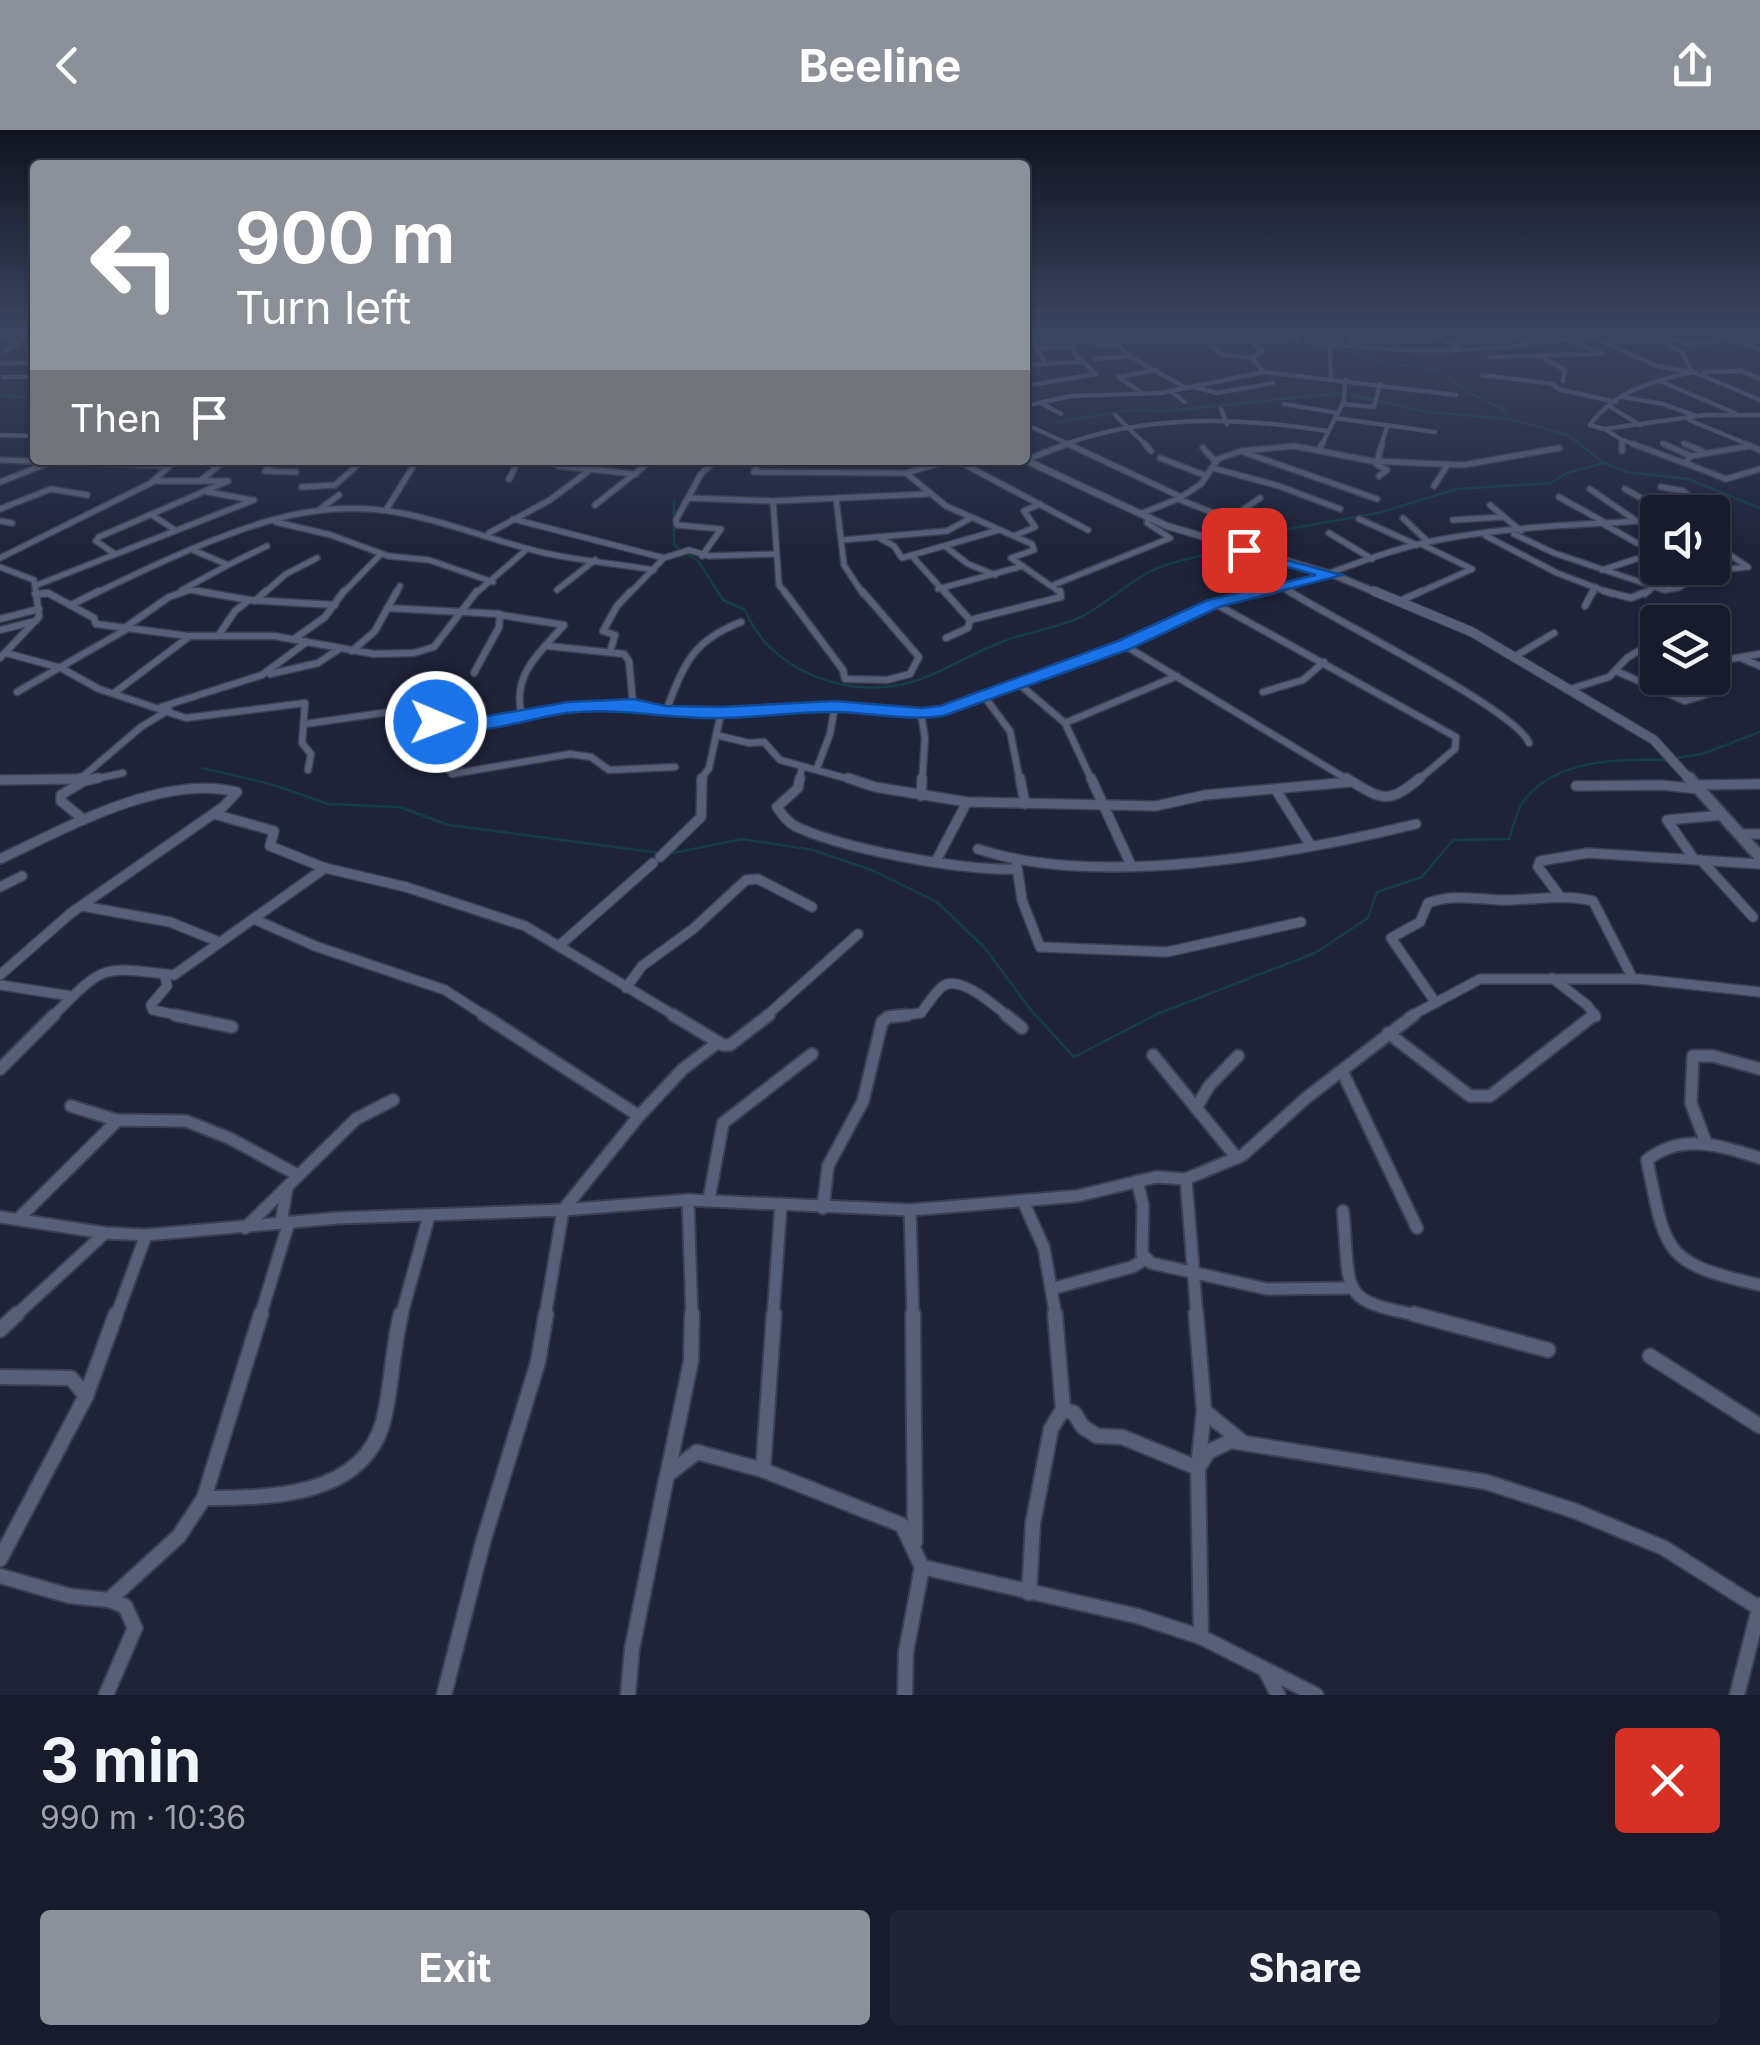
<!DOCTYPE html>
<html lang="en">
<head>
<meta charset="utf-8">
<style>
  :root { --surface:#171b2c; --page:#202434; --text:#f1f3f6; --muted:#9ea1a9; --line:#363948; --accent:#8c9099 }
  body { margin:0; font-family:Inter,sans-serif; background:var(--page); color:var(--text); height:100vh; display:flex; flex-direction:column; font-size:38px; white-space:nowrap }
  * { box-sizing:border-box; margin:0 }
  p { font-size:32px; color:var(--muted) }
  .icon { flex:none; width:55px; height:55px; fill:none; stroke:currentColor; stroke-width:2; stroke-linecap:round; stroke-linejoin:round }
  .map { position:relative; height:1565px; overflow:hidden }
  .side { display:flex; flex-direction:column; background:var(--surface); flex:1 }
  .side>* { flex:none }
  .banner { position:absolute; left:30px; top:30px; width:1000px; height:305px; border-radius:10px; box-shadow:0 2px 8px #0004,0 0 0 2px var(--line); background:#8c9099; color:#fff; overflow:hidden }
  .fabs { position:absolute; left:1640px; top:365px; display:grid; gap:20px }
  .fabs a { display:grid; place-items:center; width:90px; height:90px; border-radius:10px; background:var(--surface); box-shadow:0 2px 8px #0004,0 0 0 2px var(--line); font-size:50px }
  .pin { position:absolute; display:grid; place-items:center; width:85px; height:85px; color:#fff; margin:-42px; border-radius:20px; box-shadow:0 5px 15px #0006 }
  .me { position:absolute; width:110px; margin:-55px; rotate:91deg; stroke-linejoin:round; filter:drop-shadow(0 0 8px #0008) }
  .turn { display:flex; align-items:center; gap:35px; height:210px; padding:0 40px; font-size:45px }
  .turn .icon { width:130px; height:130px; stroke-width:2.5 }
  .turn b { display:block; font-size:70px; line-height:85px }
  .then { display:flex; align-items:center; height:95px; padding:0 40px; background:#0003; gap:20px; font-size:38px }
  .round { display:grid; place-items:center; flex:none; width:105px; height:105px; border-radius:10px; background:var(--page) }
  .overview { display:flex; align-items:center; justify-content:space-between; height:170px; padding:0 40px }
  h1 { font-size:60px; font-weight:700; line-height:75px }
  .primary-button { display:flex; gap:20px; margin-top:auto; padding:20px 40px }
  .primary-button a { flex:1; height:115px; border-radius:10px; background:var(--accent); color:#fff; font-size:40px; font-weight:700; line-height:115px; text-align:center }
  .primary-button a+a { background:var(--page); color:var(--text) }
  header { display:flex; justify-content:space-between; align-items:center; height:130px; padding:0 40px; background:var(--accent); color:#fff; font-size:45px; font-weight:700 }
  .map>svg:first-child { display:block }
</style>
</head>
<body>
<header><svg class="icon" aria-label="back" viewBox="0 0 24 24"><path d="M15 5l-7 7 7 7"/></svg>Beeline<svg class="icon" aria-label="share" viewBox="0 0 24 24"><path d="M12 15V3M7 8l5-5 5 5M5 13v7h14v-7"/></svg></header>
<div class="map">
<svg width="1760" height="1565" viewBox="0 0 1760 1565">
  <rect width="100%" height="100%" fill="#1f243a"/>
  <g fill="none" stroke-linecap="round" stroke-linejoin="round">
    <g stroke="#153e47" stroke-width="2.5">
      <path d="M1148 199 1158 206 1217 199 1250 208 1281 210 1292 220H1343L1390 234 1437 239 1466 261 1503 279 1509 289 1568 305 1604 333 1627 342 1688 349 1760 378"/>
      <path d="M0 265 35 269"/>
      <path d="M1058 292 1131 280 1166 281 1342 263 1428 282 1507 289"/>
      <path d="M674 371V415L699 432 723 470 745 480C769 539 842 568 904 554 938 546 969 524 1002 512 1028 501 1056 499 1081 487 1106 474 1126 454 1151 441 1177 428 1205 428 1231 416"/>
      <path d="M1238 413 1271 402 1378 383 1457 359 1550 353 1567 343 1604 333"/>
      <path d="M1676 628 1702 624 1760 602"/>
      <path d="M202 638 271 654 328 674 399 677 449 695 660 723"/>
      <path d="M668 724 742 709 813 720 874 741 937 772 985 818 1030 879 1074 927 1157 884 1315 823 1368 788 1377 762 1422 747 1453 710 1509 709C1513 698 1516 682 1523 672 1555 628 1620 629 1668 630"/>
    </g>
    <defs>
      <g id="minor-far5">
        <path d="M1029 199 1045 234"/>
        <path d="M1104 199 1129 226 1186 258"/>
        <path d="M1297 199 1294 206 1298 211"/>
        <path d="M1427 199 1459 218"/>
        <path d="M1502 199 1525 212"/>
        <path d="M1633 199 1694 215 1760 202"/>
        <path d="M1696 199 1760 219"/>
        <path d="M1337 204 1347 206 1354 216 1312 215 1321 206Z"/>
        <path d="M1592 207 1657 236 1696 243 1760 270"/>
        <path d="M0 208 35 200"/>
        <path d="M1656 209 1682 222 1692 242"/>
        <path d="M1096 215H1117"/>
        <path d="M1521 215 1529 210 1590 199"/>
        <path d="M1211 216 1224 225 1252 228 1264 242"/>
        <path d="M1353 216C1442 226 1528 219 1615 199"/>
        <path d="M6 221 33 202"/>
        <path d="M1330 221 1331 249"/>
        <path d="M1489 227 1603 224 1572 212"/>
        <path d="M1252 228 1262 221 1253 213"/>
        <path d="M1095 229 1129 226"/>
        <path d="M1545 229 1565 240 1563 251"/>
        <path d="M0 234 35 232"/>
        <path d="M1025 235 1082 232"/>
        <path d="M1740 240 1760 249"/>
        <path d="M1692 242C1654 251 1614 261 1590 295L1604 299 1705 285H1760"/>
        <path d="M1704 242 1742 241"/>
        <path d="M1482 245 1553 254 1558 259 1616 272"/>
        <path d="M3 247H35"/>
        <path d="M1662 252 1735 283"/>
        <path d="M1025 256 1096 244 1075 225 1074 217 1039 218"/>
        <path d="M1194 257 1217 263 1273 253"/>
        <path d="M1170 261 1185 272"/>
        <path d="M1141 262 1118 247 1157 240"/>
        <path d="M1623 267 1663 274 1696 286"/>
        <path d="M1041 273 1061 284"/>
        <path d="M1284 274 1338 283"/>
        <path d="M1342 274 1374 277 1380 254"/>
        <path d="M1025 276 1070 266 1161 263 1264 242 1456 265"/>
        <path d="M1609 276 1640 295"/>
        <path d="M1221 279 1227 294"/>
        <path d="M1115 285 1147 316"/>
        <path d="M1335 288 1435 302"/>
        <path d="M1689 290 1752 316"/>
        <path d="M1025 294 1073 316"/>
        <path d="M1605 299 1622 310V316"/>
        <path d="M0 305 35 306"/>
        <path d="M1622 310 1639 316"/>
        <path d="M1662 313 1670 316"/>
        <path d="M1683 313 1691 316"/>
        <path d="M1060 316C1146 284 1238 287 1327 301"/>
        <path d="M1290 316H1296"/>
        <path d="M1321 316 1344 271 1345 250"/>
        <path d="M1381 316 1387 297"/>
      </g>
      <g id="minor-far4">
        <path d="M1068 314 1181 367"/>
        <path d="M1145 314 1151 321"/>
        <path d="M1622 314V321"/>
        <path d="M1633 314 1684 333"/>
        <path d="M1664 314 1691 326 1750 316"/>
        <path d="M1685 314 1702 321"/>
        <path d="M1746 314 1760 320"/>
        <path d="M1203 318 1216 332"/>
        <path d="M1319 320 1322 314"/>
        <path d="M1243 322 1377 369"/>
        <path d="M1691 326 1685 333 1726 349 1760 339"/>
        <path d="M1160 328 1207 346"/>
        <path d="M0 330 169 336"/>
        <path d="M277 330 265 341 296 342"/>
        <path d="M332 330H402"/>
        <path d="M760 330 754 342 906 343 951 330"/>
        <path d="M956 330 1088 400"/>
        <path d="M1025 330 1067 314"/>
        <path d="M1377 332 1382 314"/>
        <path d="M1376 334 1387 340 1379 346"/>
        <path d="M558 336 636 344"/>
        <path d="M1213 338 1279 356 1340 379"/>
        <path d="M906 343 946 376 1032 414 1034 420 1011 428 1051 456 1170 408 1147 393 1148 388"/>
        <path d="M509 349 519 330"/>
        <path d="M201 350 226 330"/>
        <path d="M0 352 49 333"/>
        <path d="M1434 356 1448 334"/>
        <path d="M302 357 335 355 361 332"/>
        <path d="M1661 357 1683 361 1694 370"/>
        <path d="M1590 359 1635 390"/>
        <path d="M1625 359 1666 382"/>
        <path d="M208 362 252 370"/>
        <path d="M1559 367 1604 392"/>
        <path d="M688 368 773 371 927 364"/>
        <path d="M836 368 844 435 863 464"/>
        <path d="M1178 369 1254 399 1276 387"/>
        <path d="M773 371 779 455 786 464"/>
        <path d="M1651 373 1699 370"/>
        <path d="M595 375 652 330"/>
        <path d="M1490 375 1521 401"/>
        <path d="M0 379 51 359 87 365"/>
        <path d="M319 380 339 365"/>
        <path d="M386 380 417 330"/>
        <path d="M1140 384 1178 369 1201 354 1218 329 1241 321 1294 316 1372 331 1463 335 1559 318"/>
        <path d="M1712 384 1723 383"/>
        <path d="M152 385 175 400"/>
        <path d="M1403 388 1428 412"/>
        <path d="M513 389 664 428 689 420 709 426 775 424"/>
        <path d="M1359 389 1417 415"/>
        <path d="M1228 390 1260 368"/>
        <path d="M1453 390 1502 387"/>
        <path d="M0 391 12 393"/>
        <path d="M276 392 331 405 388 426 429 430 493 452"/>
        <path d="M1605 395 1637 413"/>
        <path d="M489 403 550 370 590 340"/>
        <path d="M1329 403 1372 429"/>
        <path d="M1514 404 1554 423 1664 460 1678 458 1709 441 1748 437 1712 413"/>
        <path d="M1014 406 1035 397 1024 381 1040 374"/>
        <path d="M1486 406 1557 443 1612 464"/>
        <path d="M881 409 894 416 902 428 999 400"/>
        <path d="M842 410 947 401 971 388"/>
        <path d="M1421 414 1472 439"/>
        <path d="M946 417 968 434 995 445"/>
        <path d="M193 420 228 435 267 416"/>
        <path d="M115 424 96 411 99 407 228 351H153"/>
        <path d="M702 426 721 399 677 395 676 390 701 344 716 330"/>
        <path d="M913 427 946 464"/>
        <path d="M0 428 151 353 176 330"/>
        <path d="M0 437 34 450 36 464"/>
        <path d="M1602 440 1636 429"/>
        <path d="M37 455 254 370"/>
        <path d="M1052 456 1061 464"/>
        <path d="M938 459 1023 436"/>
        <path d="M1285 459 1292 464"/>
        <path d="M182 460 228 435"/>
        <path d="M557 460 595 430"/>
        <path d="M37 464H50"/>
        <path d="M94 464C154 435 251 388 316 381 398 370 450 398 525 418 567 430 612 433 654 440"/>
        <path d="M178 464 190 460 213 464"/>
        <path d="M263 464 286 444 317 428"/>
        <path d="M342 464 381 424"/>
        <path d="M396 464 400 456"/>
        <path d="M475 464 527 419"/>
        <path d="M629 464 664 428"/>
        <path d="M1259 464C1317 452 1370 424 1428 412 1503 396 1582 395 1658 390"/>
        <path d="M1416 464 1472 439"/>
        <path d="M1592 464 1596 457"/>
        <path d="M1645 464 1652 458"/>
      </g>
      <g id="minor-far3">
        <path d="M198 461 249 470 335 475"/>
        <path d="M784 461 843 540 845 549 887 550 910 544 919 527 862 461"/>
        <path d="M944 461 970 490"/>
        <path d="M1289 461C1330 488 1517 580 1529 613"/>
        <path d="M1604 461 1631 468 1648 461"/>
        <path d="M35 464 48 463 94 488 96 494 188 506H274L374 524 414 523 434 517 477 461"/>
        <path d="M1402 470 1422 461"/>
        <path d="M255 471 266 461"/>
        <path d="M1214 473 1456 607 1455 619 1417 651"/>
        <path d="M71 475 99 461"/>
        <path d="M1585 476 1593 461"/>
        <path d="M387 478 500 484 499 497 474 543"/>
        <path d="M501 485 564 495C539 524 511 545 522 586"/>
        <path d="M0 489 39 479"/>
        <path d="M126 497 169 467 186 461"/>
        <path d="M0 500 36 491"/>
        <path d="M218 506 235 481 249 470"/>
        <path d="M946 508 968 498 970 490 1061 467 1060 461"/>
        <path d="M294 509 325 487 344 461"/>
        <path d="M1124 515 1350 651"/>
        <path d="M548 516 624 524 629 531 633 574"/>
        <path d="M352 521 375 501 397 461"/>
        <path d="M610 522 615 505 603 501 617 476 631 461"/>
        <path d="M6 523 61 538 99 559 186 588 305 573 302 613 311 624 308 640"/>
        <path d="M1514 527 1554 503"/>
        <path d="M0 528 39 487 36 461"/>
        <path d="M1743 529 1760 536"/>
        <path d="M1712 532 1760 524"/>
        <path d="M1616 541 1685 571 1711 563"/>
        <path d="M270 544 318 533 339 519"/>
        <path d="M1019 554 1065 593 1092 651"/>
        <path d="M1567 560 1609 547 1627 528 1658 509"/>
        <path d="M17 562 127 499"/>
        <path d="M1263 562 1303 550 1324 532"/>
        <path d="M114 563 190 506"/>
        <path d="M983 565 1010 601 1020 651"/>
        <path d="M161 577 262 545 304 514"/>
        <path d="M666 581C684 534 692 511 741 492"/>
        <path d="M921 584 925 608 922 651"/>
        <path d="M1065 593 1177 546"/>
        <path d="M305 594 431 576 435 592 451 598 568 578 633 574 666 581 721 583 835 576 921 584 943 581 1124 515 1214 473 1272 461"/>
        <path d="M451 598 448 637 452 644 570 624 591 627 609 640 675 637"/>
        <path d="M716 605 749 613 764 612 780 630 856 651"/>
        <path d="M817 638 830 604 835 576"/>
        <path d="M0 650 80 649"/>
        <path d="M83 651 80 649 141 597 169 580"/>
        <path d="M86 651 123 643"/>
        <path d="M700 651 709 638 721 583"/>
        <path d="M799 651 802 637"/>
      </g>
      <g id="minor-far2">
        <path d="M81 648 84 651 61 665V671L84 690"/>
        <path d="M800 648 798 658 777 677C783 686 789 694 799 698 849 720 963 741 1017 739"/>
        <path d="M848 648 875 657 967 672 1156 676 1205 665 1350 652"/>
        <path d="M1020 648 1025 674"/>
        <path d="M1091 648 1130 733"/>
        <path d="M1346 648C1381 669 1387 676 1420 648"/>
        <path d="M0 650 80 649"/>
        <path d="M84 651 98 648"/>
        <path d="M1697 655 1760 654"/>
        <path d="M1576 656 1661 655 1698 659"/>
        <path d="M1276 660 1311 716"/>
        <path d="M921 666 922 648"/>
        <path d="M214 684 274 701 270 716 325 738 406 757 525 796 677 887"/>
        <path d="M1741 704H1760"/>
        <path d="M978 719C1097 759 1294 724 1416 694"/>
        <path d="M660 727 701 687 702 648"/>
        <path d="M0 729C66 698 163 643 237 662L223 677 71 783 0 845"/>
        <path d="M937 729 967 672"/>
        <path d="M1694 729 1667 690 1723 685"/>
        <path d="M1016 730 1022 770 1040 817 1167 822 1301 792"/>
        <path d="M1701 730 1753 787"/>
        <path d="M0 757 22 746"/>
        <path d="M1559 765 1538 737 1540 731 1588 723 1760 734"/>
        <path d="M82 776 170 792 219 812"/>
        <path d="M254 789 315 816 445 860 487 887"/>
        <path d="M560 815 653 733"/>
        <path d="M165 846 167 856 151 875 153 880 186 887"/>
        <path d="M1552 848 1587 875 1596 887"/>
        <path d="M0 855 71 866"/>
        <path d="M626 858 642 836 693 799 746 750 758 749 812 777"/>
        <path d="M1436 873 1391 808 1420 792 1428 773C1454 763 1479 770 1506 770 1536 770 1563 764 1593 771L1633 849"/>
        <path d="M52 887C106 833 99 837 174 845L325 738"/>
        <path d="M765 887 858 804"/>
        <path d="M888 887 921 883C927 875 935 862 943 856 960 844 996 877 1009 887"/>
        <path d="M1409 887 1480 849H1639L1760 862"/>
      </g>
      <g id="minor-far1">
        <path d="M175 885 232 897"/>
        <path d="M483 885 639 986"/>
        <path d="M673 885 723 915H730L769 885"/>
        <path d="M1006 885 1022 898"/>
        <path d="M1388 903 1470 966H1490L1594 885"/>
        <path d="M1153 925 1237 1028"/>
        <path d="M0 939 54 885"/>
        <path d="M1342 941 1417 1098"/>
        <path d="M71 976 116 990 186 991 229 1008 298 1045"/>
        <path d="M1196 978 1209 956 1238 926"/>
        <path d="M1706 1013 1691 973 1693 926H1713L1760 939"/>
        <path d="M1760 1028C1721 1016 1682 1002 1647 1030 1666 1124 1663 1133 1760 1155"/>
        <path d="M1186 1049 1197 1187"/>
        <path d="M1137 1051 1143 1075 1142 1124 1151 1133 1267 1159 1350 1158"/>
        <path d="M709 1069 723 993 812 924"/>
        <path d="M688 1070 692 1187"/>
        <path d="M1023 1071 1044 1118 1056 1187"/>
        <path d="M823 1078 828 1036 863 971 882 892 888 887 907 885"/>
        <path d="M910 1080 913 1187"/>
        <path d="M1343 1081C1351 1169 1337 1170 1428 1187"/>
        <path d="M0 1087 105 1103 146 1105 338 1088 563 1080 688 1070 910 1080 1077 1066 1156 1047 1186 1049 1243 1025 1306 968 1414 885"/>
        <path d="M18 1089 117 991"/>
        <path d="M281 1093 287 1057"/>
        <path d="M245 1098 356 989 393 970"/>
        <path d="M1051 1159 1132 1137 1146 1129"/>
        <path d="M14 1187 105 1103"/>
        <path d="M116 1187 146 1105"/>
        <path d="M260 1187 289 1092"/>
        <path d="M401 1187 429 1086"/>
        <path d="M545 1187 563 1080 639 986 683 939 717 913"/>
        <path d="M773 1187 781 1074"/>
      </g>
      <g id="minor">
        <path d="M913 1184 915 1412"/>
        <path d="M1196 1184 1204 1281 1198 1338 1201 1507"/>
        <path d="M1414 1184 1548 1220"/>
        <path d="M0 1200 17 1184"/>
        <path d="M1650 1226 1760 1296"/>
        <path d="M0 1247 71 1248 86 1266"/>
        <path d="M1063 1279 1074 1283 1083 1297 1097 1306 1122 1307 1198 1338"/>
        <path d="M1204 1281 1240 1310"/>
        <path d="M1198 1338 1208 1322 1231 1311 1486 1352 1575 1381 1664 1418 1759 1478"/>
        <path d="M763 1340 774 1184"/>
        <path d="M668 1342 691 1231 692 1184"/>
        <path d="M204 1368C268 1368 362 1368 383 1292 392 1258 392 1220 401 1184"/>
        <path d="M0 1429 86 1266 116 1184"/>
        <path d="M922 1437 1137 1486 1201 1507 1316 1565"/>
        <path d="M0 1446 70 1466 109 1470 125 1476 135 1498 106 1565"/>
        <path d="M1029 1463 1033 1393 1051 1299 1063 1279 1055 1184"/>
        <path d="M109 1470 179 1406 204 1368 261 1184"/>
        <path d="M1267 1543 1278 1565"/>
        <path d="M444 1565 483 1412 538 1232 546 1184"/>
        <path d="M628 1565 632 1519 667 1345 697 1322 763 1340 902 1395 922 1437 906 1522 905 1565"/>
        <path d="M1737 1565 1760 1475"/>
      </g>
      <path id="tertiary-far2" d="M1025 330 1167 396 1334 445 1380 464"/>
      <path id="tertiary-far1" d="M1374 461 1472 502 1654 610 1691 651"/>
      <path id="tertiary" d="M1689 648 1760 727"/>
    </defs>
    <use href="#minor-far5" stroke="#3c4051" stroke-width="5"/>
    <use href="#minor-far4" stroke="#3c4051" stroke-width="8"/>
    <use href="#minor-far3" stroke="#3c4051" stroke-width="9"/>
    <use href="#minor-far2" stroke="#3c4051" stroke-width="12"/>
    <use href="#minor-far1" stroke="#3c4051" stroke-width="15"/>
    <use href="#minor" stroke="#3c4051" stroke-width="18"/>
    <use href="#tertiary-far2" stroke="#3c4051" stroke-width="9"/>
    <use href="#tertiary-far1" stroke="#3c4051" stroke-width="11"/>
    <use href="#tertiary" stroke="#3c4051" stroke-width="15"/>
    <use href="#minor-far5" stroke="#585f78" stroke-width="4"/>
    <use href="#minor-far4" stroke="#585f78" stroke-width="5"/>
    <use href="#minor-far3" stroke="#585f78" stroke-width="6"/>
    <use href="#minor-far2" stroke="#585f78" stroke-width="9"/>
    <use href="#minor-far1" stroke="#585f78" stroke-width="11"/>
    <use href="#minor" stroke="#585f78" stroke-width="14"/>
    <use href="#tertiary-far2" stroke="#585f78" stroke-width="6"/>
    <use href="#tertiary-far1" stroke="#585f78" stroke-width="9"/>
    <use href="#tertiary" stroke="#585f78" stroke-width="11"/>
  </g>
  <linearGradient id="sky" x2="0" y2="1"><stop stop-color="#111420"/><stop offset="0.48" stop-color="#3c4560"/><stop offset="1" stop-color="#3c4560" stop-opacity="0"/></linearGradient>
  <rect width="1760" height="418" fill="url(#sky)"/>
  <path fill="#1a73e8" stroke="#114b97" stroke-width="2.5" d="M1238 417 1342 445 1219 477 1130 519 943 586C907 591 872 583 836 582 797 581 759 588 720 588 668 589 619 577 567 583 532 587 452 616 426 592L436 586 453 592 568 572 633 569 666 576 721 577 835 571 921 578 940 576 1118 511 1208 470 1316 445 1238 423Z"/>
</svg>
<div class="fabs">
<a><svg class="icon" aria-label="sound" viewBox="0 0 24 24"><path d="M4 9h4l5-4v14l-5-4H4zM17 9q2 3 0 6"/></svg></a>
<a><svg class="icon" aria-label="layers" viewBox="0 0 24 24"><path d="M12 4l9 5-9 5-9-5zM3 14l9 5 9-5"/></svg></a>
</div>
<div class="pin" style="left:1244px;top:420px;background:#d93025"><svg class="icon" aria-label="arrive" viewBox="0 0 24 24"><path d="M6 21V4h12l-3 4 3 4H6"/></svg></div>
<svg class="me" style="left:436px;top:592px" viewBox="-20 -20 40 40"><circle r="17" fill="#1a73e8" stroke="#fff" stroke-width="3"/><path d="M0-11L8 9 0 5-8 9z" fill="#fff"/></svg>
<div class="banner">
<div class="turn"><svg class="icon" aria-label="left" viewBox="0 0 24 24"><path d="M17 20v-9H6M10 6l-5 5 5 5"/></svg><div><b>900 m</b>Turn left</div></div>
<div class="then">Then<svg class="icon" aria-label="arrive" viewBox="0 0 24 24"><path d="M6 21V4h12l-3 4 3 4H6"/></svg></div>
</div>
</div>
<section class="side">
<div class="overview"><div><h1>3 min</h1><p>990 m · 10:36</p></div><a class="round" style="background:#d93025;color:#fff"><svg class="icon" aria-label="close" viewBox="0 0 24 24"><path d="M6 6l12 12M18 6L6 18"/></svg></a></div>
<div class="primary-button"><a>Exit</a><a>Share</a></div>
</section>
</body>
</html>
